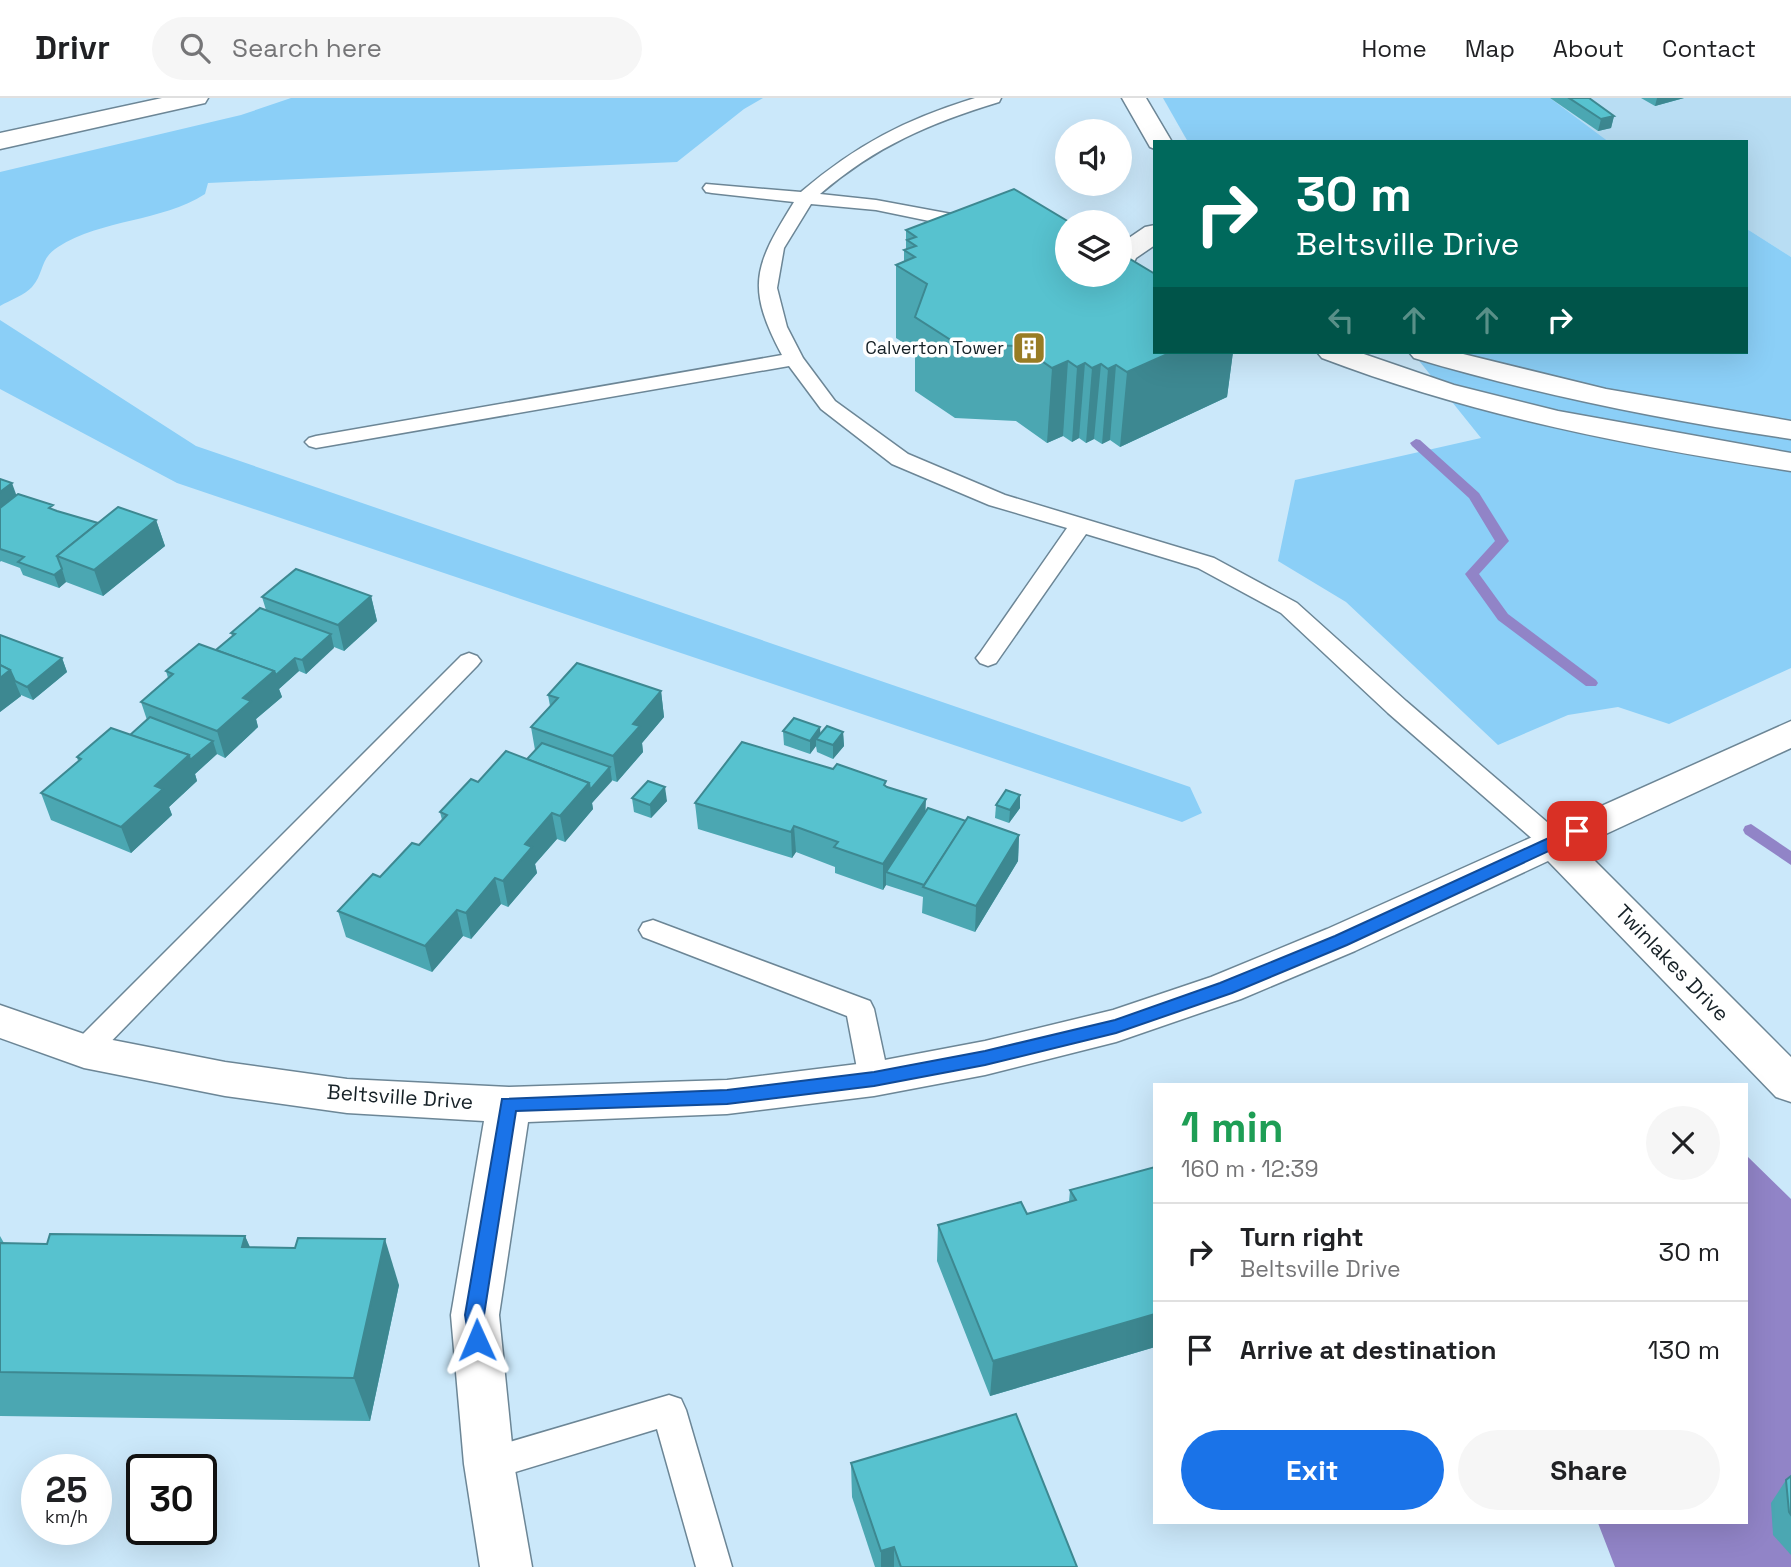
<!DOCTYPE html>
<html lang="en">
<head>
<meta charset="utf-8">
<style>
  :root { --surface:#fff; --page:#f6f6f6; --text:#202124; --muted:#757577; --line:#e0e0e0; --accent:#1a73e8 }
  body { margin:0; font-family:"Space Grotesk",sans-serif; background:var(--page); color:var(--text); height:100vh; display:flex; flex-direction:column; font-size:26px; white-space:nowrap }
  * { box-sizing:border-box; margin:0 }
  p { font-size:23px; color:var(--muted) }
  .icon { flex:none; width:38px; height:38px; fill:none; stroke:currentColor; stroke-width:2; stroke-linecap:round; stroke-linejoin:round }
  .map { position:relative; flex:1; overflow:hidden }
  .panel { position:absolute; left:1153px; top:985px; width:595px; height:441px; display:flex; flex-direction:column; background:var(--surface); border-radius:0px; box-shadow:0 7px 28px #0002 }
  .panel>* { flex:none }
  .top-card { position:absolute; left:1153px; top:42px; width:595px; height:214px; border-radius:0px; box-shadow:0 7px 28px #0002; background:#00695c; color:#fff; overflow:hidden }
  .fabs { position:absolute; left:1055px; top:21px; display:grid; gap:14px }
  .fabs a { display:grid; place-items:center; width:77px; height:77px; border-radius:50%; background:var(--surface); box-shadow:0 7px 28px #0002; font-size:35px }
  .speed { position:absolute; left:21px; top:1356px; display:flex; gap:14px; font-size:35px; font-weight:700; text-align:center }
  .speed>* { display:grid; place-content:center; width:91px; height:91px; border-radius:50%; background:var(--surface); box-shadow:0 7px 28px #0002; line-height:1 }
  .speed small { font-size:18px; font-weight:400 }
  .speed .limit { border:4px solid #111; border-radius:10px; background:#fff; color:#111 }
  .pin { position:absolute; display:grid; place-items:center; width:60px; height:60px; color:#fff; margin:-30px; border-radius:14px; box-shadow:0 4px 10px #0006 }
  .me { position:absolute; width:77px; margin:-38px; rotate:359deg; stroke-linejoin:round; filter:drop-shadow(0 0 5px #0008) }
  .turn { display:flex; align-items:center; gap:24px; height:147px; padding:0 28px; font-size:32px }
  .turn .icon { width:91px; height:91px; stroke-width:2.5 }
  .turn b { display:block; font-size:49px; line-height:60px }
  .lanes { display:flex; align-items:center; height:66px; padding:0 28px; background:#0003; justify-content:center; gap:35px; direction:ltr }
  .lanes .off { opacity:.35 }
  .round { display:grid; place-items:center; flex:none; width:74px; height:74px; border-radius:37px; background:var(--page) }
  .headline { display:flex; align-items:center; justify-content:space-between; height:119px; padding:0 28px }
  h1 { font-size:42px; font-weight:700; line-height:52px; color:#1e9e55 }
  .primary-button { display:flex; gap:14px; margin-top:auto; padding:14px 28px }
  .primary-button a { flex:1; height:80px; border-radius:42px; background:var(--accent); color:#fff; font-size:28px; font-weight:700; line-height:80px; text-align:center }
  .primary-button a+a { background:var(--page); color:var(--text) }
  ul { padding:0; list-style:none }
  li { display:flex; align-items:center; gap:21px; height:98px; padding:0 28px; border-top:2px solid var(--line) }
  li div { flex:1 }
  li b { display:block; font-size:26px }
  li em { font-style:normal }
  header { display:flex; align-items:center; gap:42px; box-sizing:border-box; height:98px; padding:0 35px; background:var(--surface); border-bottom:2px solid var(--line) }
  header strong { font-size:33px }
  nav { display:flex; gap:38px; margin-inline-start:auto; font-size:24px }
  .search { width:490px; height:63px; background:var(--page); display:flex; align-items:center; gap:18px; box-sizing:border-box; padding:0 24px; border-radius:38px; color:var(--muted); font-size:26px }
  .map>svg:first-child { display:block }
</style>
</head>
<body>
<header>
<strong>Drivr</strong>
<div class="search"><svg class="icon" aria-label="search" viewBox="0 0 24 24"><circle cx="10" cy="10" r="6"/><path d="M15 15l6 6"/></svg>Search here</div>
<nav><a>Home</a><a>Map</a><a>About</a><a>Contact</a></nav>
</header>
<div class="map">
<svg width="1791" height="1469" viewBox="0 0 1791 1469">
  <rect width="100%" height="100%" fill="#cbe8fa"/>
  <path fill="#b8ddf3" d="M1550 0H1791V159L1747 131 1746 44H1609Z"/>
  <g fill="#8bcff7">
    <path d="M291 0H763L744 11 677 64 208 85 205 96C161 124 102 121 58 149 39 161 45 174 32 189 25 197 10 202 0 208V74L241 17Z"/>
    <path d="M1163 0H1550L1609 44H1188Z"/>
    <path d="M1747 131 1791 159V570L1669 626 1618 609 1568 617 1498 647 1346 504 1278 463 1295 382 1481 340 1412 254H1746Z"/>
    <path d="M0 222 196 348 1190 689 1202 715 1182 724 177 385 0 291Z"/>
  </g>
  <path fill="#9184c7" d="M1747 1058 1791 1101V1469H1615L1598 1425 1746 1424Z"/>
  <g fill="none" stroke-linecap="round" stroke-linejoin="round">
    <g fill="#9184c7" fill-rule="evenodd">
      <path d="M1416 341 1420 342 1479 395 1509 443 1479 476 1508 516 1596 582 1598 585 1596 588H1586L1498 522 1465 476 1495 443 1469 400 1412 348 1410 345Z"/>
      <path d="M1751 726 1791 753V767L1745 736 1743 732 1745 728Z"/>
    </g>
    <defs>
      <g id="service">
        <path d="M975 0H1001L999 4C930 25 876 48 820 96L876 102 973 120 982 126 979 130 973 132 876 112 811 106 784 150 777 190 787 229 803 260 835 303 908 356 1005 397 1214 460 1297 505 1406 603 1562 737 1566 744 1562 751 1553 753 1544 751 1388 615 1281 515 1198 470 1086 436 996 565 988 568 980 565 976 560 980 555 1067 430 989 407 892 366 821 311 789 268 316 350 309 348 305 344 309 340 316 338 782 257C745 188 755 167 794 104L712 95 706 94 703 90 706 86 801 94C856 47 906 21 975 0Z"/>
        <path d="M469 555 477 558 481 563 477 568 94 961 84 964 74 961 69 953 74 945 461 558Z"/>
        <path d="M653 822 870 903 874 911 889 981 884 989 874 993 864 989 859 981 847 918 643 839 639 832 643 825Z"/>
        <path d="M669 1297 681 1301 686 1312 732 1469H696L657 1331 489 1382 477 1377 472 1366 477 1355 489 1350Z"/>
      </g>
      <g id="minor">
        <path d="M1122 0H1146L1172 44H1155V51L1150 49Z"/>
        <path d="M1155 127V147L1136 160 1130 173 1120 175V146L1145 129Z"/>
        <path d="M1317 254H1358L1454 287 1558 313 1791 355V373C1631 348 1474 318 1322 260Z"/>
        <path d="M1409 254H1455L1606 291 1791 323V341C1663 322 1538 297 1414 260Z"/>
        <path d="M1791 623V650L1580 748 1791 959V1004L1776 999 1548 763 1355 853 1241 901 1116 944 985 977 874 998 727 1016 528 1024 499 1217 514 1366 532 1469H480L464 1366 451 1217 484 1023 347 1015 225 998 84 970 0 940V907L87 937 225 964 347 981 509 989 727 982 874 964 985 943 1113 912 1211 879 1327 831Z"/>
      </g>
      <path id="motorway" d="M162 0H208L205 5 196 7 0 51V35Z"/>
    </defs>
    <use href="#service" stroke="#6c8696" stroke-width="3"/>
    <use href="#minor" stroke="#6c8696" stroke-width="3"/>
    <use href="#motorway" stroke="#6c8696" stroke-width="3"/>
    <use href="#service" fill="#fff" fill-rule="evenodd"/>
    <use href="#minor" fill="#fff" fill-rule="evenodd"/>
    <use href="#motorway" fill="#fff" fill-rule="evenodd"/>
  </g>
  <g fill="#4ba7b2">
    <path d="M1550 0H1589L1614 18 1611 30 1598 33Z"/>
    <path d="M1641 0H1684L1655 8Z"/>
    <path d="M906 132 1155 254H1233L1227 299 1120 349 1110 342 1102 346 1094 341 1086 345 1079 340 1072 344 1063 338 1047 345 1016 323 955 320 915 293V252L896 240V167L904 163V152H906Z"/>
    <path d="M0 381 16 397 54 412 98 425 156 422 165 448 103 498 66 484 59 490 23 477 20 470 1 463 0 464Z"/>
    <path d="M371 498 377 523 344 553 334 549 306 576 299 573 279 591 282 599 256 621 258 629 225 660 217 656 195 676 197 683 169 709 172 717 131 755 51 722 41 695 78 663 77 659 130 637 147 622 141 604 168 580 166 573 216 552 232 538 231 535 266 512 262 499Z"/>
    <path d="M0 537 62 560 67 574 33 602 21 597V598L0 614Z"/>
    <path d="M661 593 664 619 642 645 643 654 617 684 611 682 592 705 593 711 565 744 557 741 535 766 537 775 508 809 501 806 471 841 463 838 432 874 346 839 338 813 419 747 442 722 440 714 478 684 527 661 535 652 531 629 550 608 548 597Z"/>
    <path d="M783 633 820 636 843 634 844 648 833 661 817 654 816 648 810 656 784 647Z"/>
    <path d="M886 688 926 714 1019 737 1018 763 975 834 922 815 923 799 886 787 883 792 835 775V769L796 754 792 760 698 731 695 705Z"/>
    <path d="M1020 697V710L1009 725 995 720 996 707Z"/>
    <path d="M632 700 667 703 651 720 634 714Z"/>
    <path d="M1155 1069V1249L990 1298 937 1163 938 1127 1027 1116 1069 1104 1070 1092Z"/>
    <path d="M0 1138 4 1145 47 1146 245 1138 250 1149 399 1187 370 1323 0 1318Z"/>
    <path d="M851 1365 1077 1469H875L852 1399Z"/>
    <path d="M1791 1378V1457L1773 1437 1771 1405 1786 1382Z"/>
  </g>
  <g fill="#3d8891">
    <path d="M1657 0H1684L1655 8Z"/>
    <path d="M1614 18 1611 30 1598 33 1601 21Z"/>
    <path d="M1172 254H1233L1227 299 1120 349 1127 274Z"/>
    <path d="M1068 263 1063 338 1047 345 1052 270Z"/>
    <path d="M1085 265 1079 340 1072 344 1077 269Z"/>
    <path d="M1101 266 1094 341 1086 345 1092 270Z"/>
    <path d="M1116 267 1110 342 1102 346 1108 271Z"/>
    <path d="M12 385 21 410 0 427V394Z"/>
    <path d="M156 422 165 448 103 498 94 472Z"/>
    <path d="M62 471 66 484 59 490 54 477Z"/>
    <path d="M371 498 377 523 344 553 338 527Z"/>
    <path d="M331 536 334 550 306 576 302 562Z"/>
    <path d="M62 560 67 574 33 602 27 589Z"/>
    <path d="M295 560 299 573 279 591 282 599 256 621 258 629 225 660 217 633 243 600 274 573Z"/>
    <path d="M10 572 21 598 0 614V580Z"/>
    <path d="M661 593 664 619 642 645 643 654 617 684 613 658 633 626Z"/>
    <path d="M820 629 821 643 816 641V648L810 656V643Z"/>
    <path d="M843 634 844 648 833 661V647Z"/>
    <path d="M213 643 217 656 195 676 197 683 169 709 172 717 131 755 121 729 155 688 189 657Z"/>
    <path d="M610 669 612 683 592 705 593 711 565 744 560 718 589 685Z"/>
    <path d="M665 689 667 703 651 720 650 707Z"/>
    <path d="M1020 697V710L1009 725 1010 712Z"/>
    <path d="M926 701 925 727 886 774V787L883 792V766Z"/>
    <path d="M552 715 557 741 535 766 537 775 508 809 503 783 525 746Z"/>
    <path d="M794 728 796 754 792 760 791 734Z"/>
    <path d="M1019 737 1018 763 975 834 976 808Z"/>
    <path d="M495 780 501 806 471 841 466 815Z"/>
    <path d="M457 812 463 838 432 874 425 848Z"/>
    <path d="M245 1138 264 1183 242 1149Z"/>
    <path d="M385 1141 399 1187 370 1323 354 1280Z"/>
    <path d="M1155 1216V1249L990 1298 993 1263Z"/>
    <path d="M894 1449V1469H881V1453Z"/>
  </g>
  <g fill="#57c2cf" stroke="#3d8891" stroke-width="2">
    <path d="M1569 0H1589L1614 18 1601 21Z"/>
    <path d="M1014 91 1069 124H1068V177H1120V155L1155 176V254H1172L1127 274 1116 267 1108 271 1101 266 1092 270 1085 265 1077 269 1068 263 1052 270 1020 248 957 246 915 219 927 186 896 167 915 159 904 152 916 148 907 142 916 139 906 132Z"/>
    <path d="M0 381 12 385 0 394Z"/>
    <path d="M18 396 53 407 49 410 57 413 98 425 57 458 62 471 54 477 18 464 24 459 0 451V410Z"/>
    <path d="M118 409 156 422 94 472 57 458Z"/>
    <path d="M296 471 371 498 338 527 262 499Z"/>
    <path d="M260 510 331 536 302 562 295 560 276 577 274 573 216 552 235 536 231 535Z"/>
    <path d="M0 537 62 560 27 589 15 583 10 572 0 567Z"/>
    <path d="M199 546 274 573 243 600 251 603 217 633 141 604 173 576 166 573Z"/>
    <path d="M577 565 661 593 633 626 640 628 613 658 531 629 558 600 548 597Z"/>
    <path d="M0 567 10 572 0 580Z"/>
    <path d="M150 619 213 643 190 662 189 657 130 637Z"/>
    <path d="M794 620 820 629 810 643 783 633Z"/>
    <path d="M827 628 843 634 833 647 816 641Z"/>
    <path d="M111 630 189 657 155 688 163 691 121 729 41 695 81 661 77 659Z"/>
    <path d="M742 644 833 671 837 666 886 683 884 687 887 689 926 701 883 766 834 749 838 744 794 728 791 734 695 705Z"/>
    <path d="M542 645 610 669 590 692 589 685 527 661Z"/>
    <path d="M506 653 589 685 560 718 552 715 525 746 532 749 503 783 495 780 466 815 457 812 425 848 338 813 373 776 380 779 412 745 419 747 447 717 440 714 471 681 478 684Z"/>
    <path d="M648 683 665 689 650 707 632 700Z"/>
    <path d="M1006 692 1020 697 1010 712 996 707Z"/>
    <path d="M928 710 966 723 924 787 886 774Z"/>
    <path d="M968 719 1019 737 976 808 923 789Z"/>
    <path d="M1155 1069V1216L993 1263 938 1127 1021 1104 1027 1116 1076 1102 1070 1092Z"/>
    <path d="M50 1136 245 1138 242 1149 295 1150 298 1140 385 1141 354 1280 0 1274V1145L47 1146Z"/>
    <path d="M1016 1316 1077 1469H901L894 1449 881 1453 851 1365Z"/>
    <path d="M1791 1378V1417L1789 1414 1786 1382Z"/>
  </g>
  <path fill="#1a73e8" stroke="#114b97" stroke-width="2" d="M1577 727 1585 733 1583 737 1347 847 1232 895 1116 935 985 967 874 988 727 1006 516 1013 484 1217 487 1242 484 1248 477 1251 470 1248 465 1217 502 1001 727 992 874 974 985 953 1115 922 1220 885 1335 838Z"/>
  <defs>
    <symbol id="building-square" viewBox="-11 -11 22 22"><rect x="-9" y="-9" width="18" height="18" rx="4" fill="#987c25" stroke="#fff"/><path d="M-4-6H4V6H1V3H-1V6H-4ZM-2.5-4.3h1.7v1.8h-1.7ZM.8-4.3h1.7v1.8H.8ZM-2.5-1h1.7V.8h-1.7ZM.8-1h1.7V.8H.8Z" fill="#fff"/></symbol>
  </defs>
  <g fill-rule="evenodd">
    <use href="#building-square" x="1010" y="231" width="38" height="38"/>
  </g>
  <g text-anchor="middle" stroke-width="7" stroke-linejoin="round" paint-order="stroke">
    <g font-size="18" fill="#162127" stroke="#fff" text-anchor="end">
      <text x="1004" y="256">Calverton Tower</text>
    </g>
    <g font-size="21" fill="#162127" stroke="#fff">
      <text transform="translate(1672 865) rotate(46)" y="7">Twinlakes Drive</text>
      <text transform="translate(400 999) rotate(4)" y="7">Beltsville Drive</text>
    </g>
  </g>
</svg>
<div class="fabs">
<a><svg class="icon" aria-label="sound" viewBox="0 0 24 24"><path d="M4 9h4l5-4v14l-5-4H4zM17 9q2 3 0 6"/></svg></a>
<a><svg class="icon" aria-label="layers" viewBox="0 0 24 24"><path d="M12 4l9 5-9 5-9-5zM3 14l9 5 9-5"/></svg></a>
</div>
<div class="speed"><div>25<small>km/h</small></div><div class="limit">30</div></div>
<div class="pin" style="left:1577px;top:733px;background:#d93025"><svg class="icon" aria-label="arrive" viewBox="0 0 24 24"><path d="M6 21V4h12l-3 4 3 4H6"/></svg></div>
<svg class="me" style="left:477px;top:1242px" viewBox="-20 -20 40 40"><path d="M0-17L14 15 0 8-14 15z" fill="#1a73e8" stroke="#fff" stroke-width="4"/></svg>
<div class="top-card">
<div class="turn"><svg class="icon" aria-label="right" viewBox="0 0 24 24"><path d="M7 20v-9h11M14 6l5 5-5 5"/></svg><div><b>30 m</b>Beltsville Drive</div></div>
<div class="lanes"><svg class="icon off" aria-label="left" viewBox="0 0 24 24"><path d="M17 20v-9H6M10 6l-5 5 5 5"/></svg><svg class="icon off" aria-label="ahead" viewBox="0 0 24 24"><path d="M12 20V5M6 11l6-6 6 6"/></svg><svg class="icon off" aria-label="ahead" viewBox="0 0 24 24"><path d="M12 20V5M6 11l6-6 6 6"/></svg><svg class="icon" aria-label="right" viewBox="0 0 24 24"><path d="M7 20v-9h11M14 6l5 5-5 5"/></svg></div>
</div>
<section class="panel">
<div class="headline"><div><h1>1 min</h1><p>160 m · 12:39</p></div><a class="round"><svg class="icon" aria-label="close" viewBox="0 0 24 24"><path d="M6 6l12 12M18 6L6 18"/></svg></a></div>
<ul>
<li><svg class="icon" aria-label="right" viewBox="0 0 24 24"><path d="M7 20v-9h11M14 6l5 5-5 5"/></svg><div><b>Turn right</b><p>Beltsville Drive</p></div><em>30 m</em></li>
<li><svg class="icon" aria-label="arrive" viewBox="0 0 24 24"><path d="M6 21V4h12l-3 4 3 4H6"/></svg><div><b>Arrive at destination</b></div><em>130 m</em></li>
</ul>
<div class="primary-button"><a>Exit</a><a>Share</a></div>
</section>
</div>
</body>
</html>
